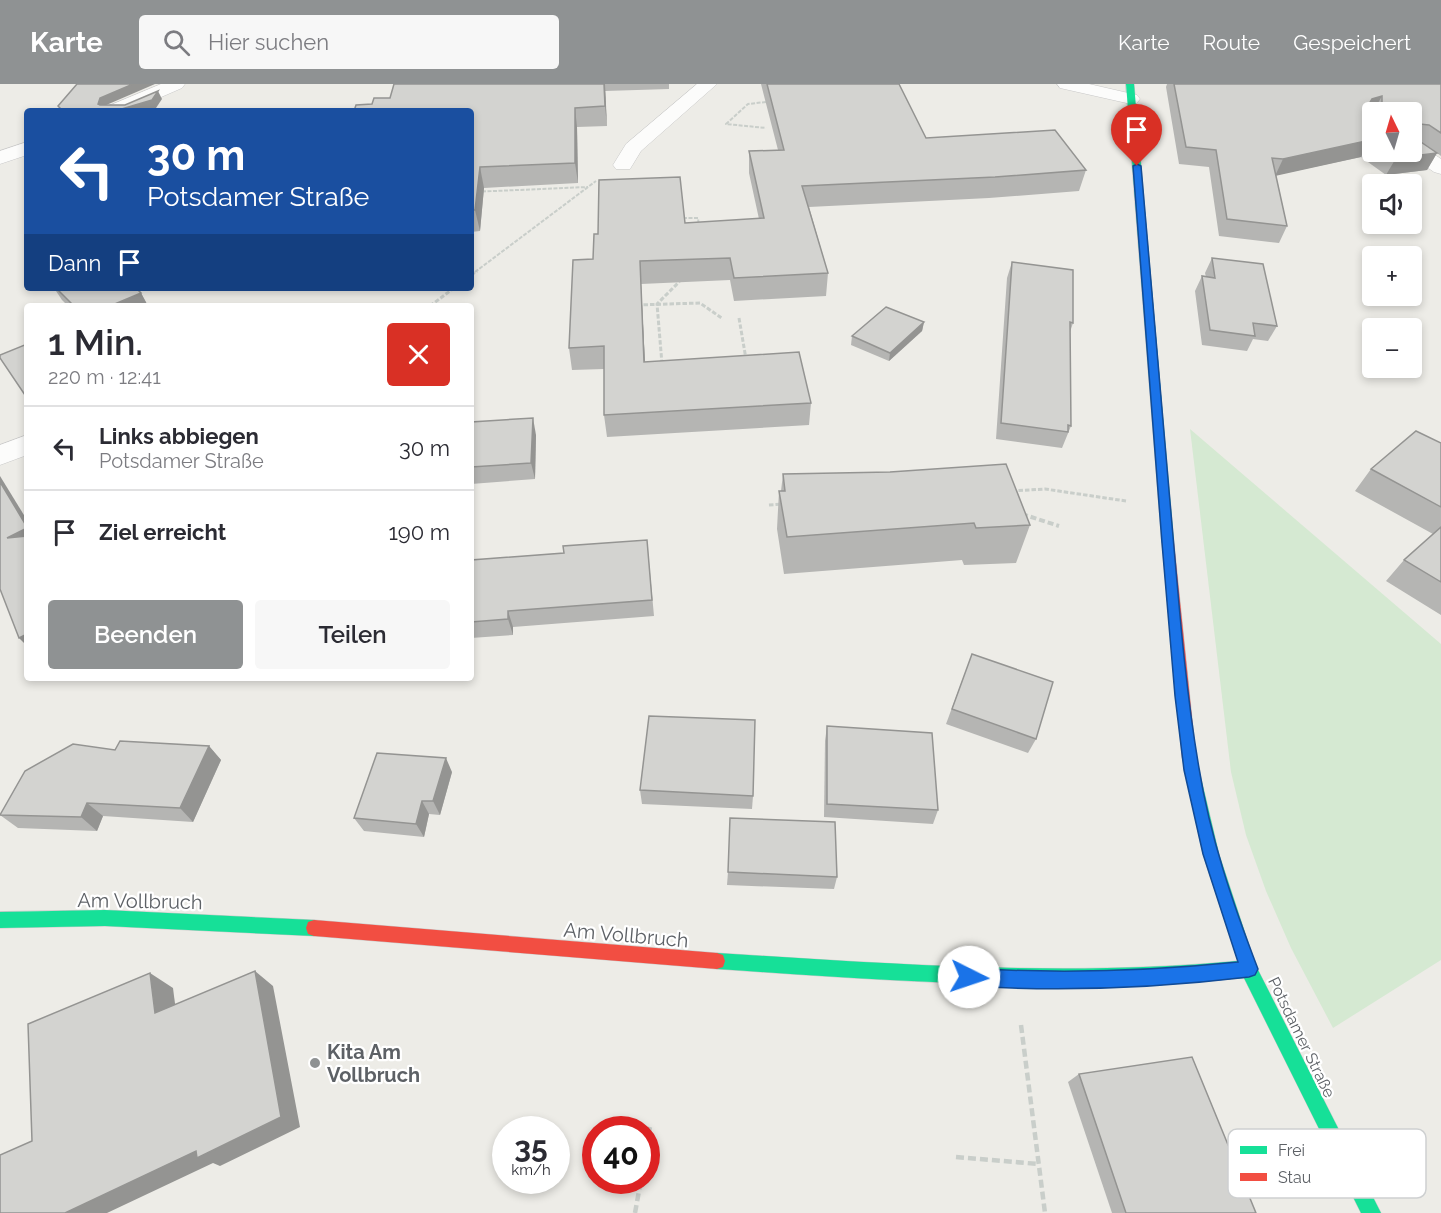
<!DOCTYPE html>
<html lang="de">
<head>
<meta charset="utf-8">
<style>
  :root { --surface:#fff; --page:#f7f7f7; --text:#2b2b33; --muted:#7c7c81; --line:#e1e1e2; --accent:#8f9293 }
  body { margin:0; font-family:Raleway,sans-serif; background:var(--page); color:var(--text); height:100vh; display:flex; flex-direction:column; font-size:22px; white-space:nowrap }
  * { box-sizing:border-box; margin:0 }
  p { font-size:20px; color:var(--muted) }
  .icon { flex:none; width:33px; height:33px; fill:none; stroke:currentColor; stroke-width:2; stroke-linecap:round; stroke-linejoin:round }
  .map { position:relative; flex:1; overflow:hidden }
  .details { position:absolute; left:24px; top:219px; width:450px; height:378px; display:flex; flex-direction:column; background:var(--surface); border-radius:6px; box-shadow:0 3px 9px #0003 }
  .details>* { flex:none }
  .guide { position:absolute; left:24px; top:24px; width:450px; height:183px; border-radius:6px; box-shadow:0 3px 9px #0003; background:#1a4fa0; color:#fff; overflow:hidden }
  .needle { width:39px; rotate:355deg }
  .buttons { position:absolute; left:1362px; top:18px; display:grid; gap:12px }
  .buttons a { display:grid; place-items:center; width:60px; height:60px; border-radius:6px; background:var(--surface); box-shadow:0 3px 9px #0003; font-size:30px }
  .speed { position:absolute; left:492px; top:1032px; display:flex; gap:12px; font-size:30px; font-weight:700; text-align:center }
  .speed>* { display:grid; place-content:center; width:78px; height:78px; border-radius:50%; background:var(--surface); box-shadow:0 3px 9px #0003; line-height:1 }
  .speed small { font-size:15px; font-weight:400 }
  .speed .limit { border:9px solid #d22; background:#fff; color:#111 }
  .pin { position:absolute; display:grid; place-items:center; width:51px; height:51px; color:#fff; margin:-62px -26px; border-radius:50% 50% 50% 0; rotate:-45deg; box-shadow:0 0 6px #0007 }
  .pin .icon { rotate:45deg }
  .me { position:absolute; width:66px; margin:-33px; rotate:94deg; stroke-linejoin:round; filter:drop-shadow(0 0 4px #0008) }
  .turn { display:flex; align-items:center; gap:21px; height:126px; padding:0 24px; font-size:27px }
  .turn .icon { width:78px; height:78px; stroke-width:2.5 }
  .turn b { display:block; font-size:42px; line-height:51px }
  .then { display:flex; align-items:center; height:57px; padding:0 24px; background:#0003; gap:12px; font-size:22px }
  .round { display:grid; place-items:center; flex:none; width:63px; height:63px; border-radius:6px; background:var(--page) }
  .head { display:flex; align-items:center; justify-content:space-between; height:102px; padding:0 24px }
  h1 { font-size:36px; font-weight:600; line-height:45px }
  .action { display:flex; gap:12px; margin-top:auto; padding:12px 24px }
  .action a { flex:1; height:69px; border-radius:6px; background:var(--accent); color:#fff; font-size:24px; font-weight:600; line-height:69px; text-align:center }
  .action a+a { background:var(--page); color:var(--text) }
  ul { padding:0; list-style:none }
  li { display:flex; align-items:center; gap:18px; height:84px; padding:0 24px; border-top:2px solid var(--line) }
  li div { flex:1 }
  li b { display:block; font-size:22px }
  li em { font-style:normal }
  header { display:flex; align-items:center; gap:36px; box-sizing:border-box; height:84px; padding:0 30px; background:var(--accent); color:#fff }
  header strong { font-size:28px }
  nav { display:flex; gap:33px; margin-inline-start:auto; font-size:21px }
  .search { width:420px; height:54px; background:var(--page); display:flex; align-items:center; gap:15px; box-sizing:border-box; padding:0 21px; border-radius:6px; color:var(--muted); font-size:22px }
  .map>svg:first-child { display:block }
</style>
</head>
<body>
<header>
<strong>Karte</strong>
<div class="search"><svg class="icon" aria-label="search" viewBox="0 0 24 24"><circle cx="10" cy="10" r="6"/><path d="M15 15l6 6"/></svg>Hier suchen</div>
<nav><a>Karte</a><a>Route</a><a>Gespeichert</a></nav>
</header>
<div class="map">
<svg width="1441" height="1129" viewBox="0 0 1441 1129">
  <rect width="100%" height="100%" fill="#edece7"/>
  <path fill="#d5e9d2" d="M1190 345 1441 560V876L1333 944 1291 864 1266 807 1246 751 1231 688Z"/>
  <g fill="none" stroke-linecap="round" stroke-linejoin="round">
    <defs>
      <g id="street">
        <path d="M161 0H185L182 4 129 27H104L106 23Z"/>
        <path d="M697 0H717L641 67 630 85H616L613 81 626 60Z"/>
        <path d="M1057 0H1089L1137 11 1140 15 1137 19 1131 20 1060 4Z"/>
        <path d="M27 58V71L0 80V67Z"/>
        <path d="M1412 58 1419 60 1441 75V90L1434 88 1405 68H1412Z"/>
        <path d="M27 351V371L0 381V361Z"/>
      </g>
      <g id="fast">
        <path d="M1126 0H1134L1174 459 1168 464 1162 459Z"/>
        <path d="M1189 667 1194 668 1196 673 1219 770 1256 882 1381 1129H1361L1244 894C1068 910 893 897 717 885L711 883 709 877 711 871 717 869C891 880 1064 893 1238 877L1203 770 1182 673 1184 668Z"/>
        <path d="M105 826 314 836 320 838 322 844 320 850 314 852 105 842 0 844V828Z"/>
      </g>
      <g id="jam">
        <path d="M1168 454 1174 459 1196 673 1194 678 1189 679 1184 678 1182 673 1162 459Z"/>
        <path d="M314 836 717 869 723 871 725 877 723 883 717 885 314 852 308 850 306 844 308 838Z"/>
      </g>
    </defs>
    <use href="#street" stroke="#c8c8c8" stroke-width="1"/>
    <use href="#fast" stroke="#c8c8c8" stroke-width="1"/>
    <use href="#jam" stroke="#c8c8c8" stroke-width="1"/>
    <g stroke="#c9ceca" stroke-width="2" stroke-dasharray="4 1.5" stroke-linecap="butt">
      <path d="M766 18 748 20 726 40 766 44"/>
      <path d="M471 108 588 103"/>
      <path d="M683 134H698L699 143"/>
      <path d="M475 188 596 97"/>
    </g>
    <g stroke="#c9ceca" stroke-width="3" stroke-dasharray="4.5 2" stroke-linecap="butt">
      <path d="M471 191 477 187"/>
      <path d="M637 221 700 219 723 235"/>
      <path d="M430 222 454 204"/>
      <path d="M739 234 746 275"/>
      <path d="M662 280 657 220 679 198V195"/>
      <path d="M1012 407 1045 405 1126 417"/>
      <path d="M769 421 783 420"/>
    </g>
    <path stroke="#c9ceca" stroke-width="4" stroke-dasharray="6 3" stroke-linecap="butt" d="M1022 430 1059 442"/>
    <g stroke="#c9ceca" stroke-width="4.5" stroke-dasharray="8 4" stroke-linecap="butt">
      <path d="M1021 941 1045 1129"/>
      <path d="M646 1061 650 1043"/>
      <path d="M956 1073 1038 1080"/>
      <path d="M635 1129 641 1096"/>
    </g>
    <use href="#street" fill="#fcfcfb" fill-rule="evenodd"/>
    <use href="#fast" fill="#16e098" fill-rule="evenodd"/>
    <use href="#jam" fill="#f24e42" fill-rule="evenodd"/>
  </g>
  <g fill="#b5b5b3" fill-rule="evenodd">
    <path d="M394 0H669V5L605 7 607 42 577 43 578 99 484 104 480 147 471 148V27L372 20 390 14Z"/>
    <path d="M761 0H899L926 54 1086 86 1079 107 989 114 809 123 828 189 826 212 734 217 730 196 641 200 645 278 811 319 809 341 607 353 604 331V285L572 286 569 264 593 175 685 139 759 135 749 89V67L778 66Z"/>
    <path d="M1167 0H1441V72L1437 69 1427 86 1386 91 1361 73 1276 91 1287 142 1279 159 1219 152 1209 83 1179 80 1166 3ZM1372 28 1412 68H1372Z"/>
    <path d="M1212 174 1277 242 1268 257 1253 255 1247 267 1202 261 1195 207 1202 192 1206 193 1205 189Z"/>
    <path d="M1012 178 1073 239 1070 248 1071 342 1062 364 996 355 1007 194Z"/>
    <path d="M54 204H136L141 209 148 222H68L62 216Z"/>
    <path d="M924 238 922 247 889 277 851 261 852 252Z"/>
    <path d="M471 338 536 351 535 395 471 400Z"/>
    <path d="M1441 359V531L1386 497 1404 476 1433 450 1355 407 1371 385Z"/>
    <path d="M783 390 1030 441 1016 479 964 481 962 476 784 490 777 445 779 407H781Z"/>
    <path d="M647 456 654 532 513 543V551L471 554V476L564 469Z"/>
    <path d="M972 570 1036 655 1028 669 946 640Z"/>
    <path d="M827 642 938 726 933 740 824 733 825 657Z"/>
    <path d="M209 662 221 676 193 738 103 732 97 747 18 744 0 731 115 666Z"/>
    <path d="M452 688 440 731 429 730 424 753 364 747 354 734Z"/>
    <path d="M640 706 753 712 752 725 642 720Z"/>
    <path d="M728 788 837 793 834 805 727 801Z"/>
    <path d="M1079 990 1256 1129H1112L1068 998Z"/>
  </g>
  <g fill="#949492">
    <path d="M133 0H155L104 22 102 27 98 20 100 14Z"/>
    <path d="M604 0H605L607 42 605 22Z"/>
    <path d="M158 7 162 15 156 24 145 27H115Z"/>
    <path d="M1382 12 1373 28 1363 31 1372 15Z"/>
    <path d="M575 24 577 43 578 99 575 79Z"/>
    <path d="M1370 56 1361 73 1275 92 1283 75Z"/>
    <path d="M1437 69 1427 86 1386 91 1396 74Z"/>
    <path d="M480 83 484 104 480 147 475 126Z"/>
    <path d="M640 177 641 200 646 300 644 278Z"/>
    <path d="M141 209 148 222H110Z"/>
    <path d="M924 238 922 247 889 277 890 269Z"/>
    <path d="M533 334 536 351 535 395 531 379Z"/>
    <path d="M0 392 27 436V443L0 398Z"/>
    <path d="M27 444V467L7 454Z"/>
    <path d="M508 527 513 543V551L508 535Z"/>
    <path d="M27 550V562L19 554Z"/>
    <path d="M209 662 221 676 193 738 180 724Z"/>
    <path d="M446 674 452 688 440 731 433 717Z"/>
    <path d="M422 717 429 730 424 753 416 740Z"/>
    <path d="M87 719 103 732 97 747 81 733Z"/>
    <path d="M255 887 273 902 300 1043 220 1082 213 1079 107 1129H65Z"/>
    <path d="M150 889 173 904 178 943 155 929Z"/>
  </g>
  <g fill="#d3d3d0" stroke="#949492" stroke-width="1.5" fill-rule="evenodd">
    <path d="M77 0H133L100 14 98 20 100 21H125L158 7 152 16 115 27H63L58 22Z"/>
    <path d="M394 0H604L605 22 575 24V79L480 83 475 126H471V27H354L356 21 372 20 374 14H390Z"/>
    <path d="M767 0H899L926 54 1055 46 1086 86 995 93 802 102 828 189 734 194 730 174 640 177 644 278 799 268 811 319 604 331V262L569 264 573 176 593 175 594 150H598L599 96 680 93 685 139 764 134 749 67 784 66Z"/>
    <path d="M1174 0H1441V49L1429 41 1420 40 1419 49 1412 52 1437 69 1396 74 1386 68H1412V28H1372V58L1370 56 1283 75 1272 74 1287 142 1227 135 1216 66 1186 63ZM1382 12V28L1373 27 1369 20 1372 15Z"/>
    <path d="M1212 174 1263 180 1277 242 1253 239 1255 252 1210 246 1202 192 1215 194Z"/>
    <path d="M1012 178 1073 186V239L1070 238 1071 342 1068 341V348L1001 339Z"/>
    <path d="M56 204H136L141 209 110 222H74Z"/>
    <path d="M886 223 924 238 890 269 852 252Z"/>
    <path d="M27 260V314L0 274V271Z"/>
    <path d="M533 334 531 379 471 383V338Z"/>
    <path d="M1416 347 1441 359V423L1371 385Z"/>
    <path d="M1006 380 1030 441 976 444 974 439 787 453 779 407H785L783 390 890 388Z"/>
    <path d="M0 398 27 443V444L7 454 27 452V550L19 554 0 505Z"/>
    <path d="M1441 443V498L1404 476Z"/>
    <path d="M647 456 652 516 508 527V535L471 538V476L564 469 563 462Z"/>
    <path d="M972 570 1053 598 1036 655 952 625Z"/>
    <path d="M649 632 755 636 753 712 640 706Z"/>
    <path d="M827 642 932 649 938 726 827 720Z"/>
    <path d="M120 657 209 662 180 724 87 719 81 733 0 731 25 687 73 660 115 666Z"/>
    <path d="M377 669 446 674 433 717H422L416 740 354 734Z"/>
    <path d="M730 734 835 738 837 793 728 788Z"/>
    <path d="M255 887 281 1033 197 1074 196 1067 65 1129H0V1071L32 1057 28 940 150 889 155 929Z"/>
    <path d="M1192 973 1256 1129H1126L1079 990Z"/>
  </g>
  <path fill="#1a73e8" stroke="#114b97" stroke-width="1.5" d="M1137 80 1141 82C1151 194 1161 306 1170 418 1178 506 1184 597 1199 684 1210 753 1233 820 1258 885L1255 891 1249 893C1157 904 1062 908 969 902L963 899 961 893 963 887 969 884C1058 890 1149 887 1238 878L1203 770 1184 686 1175 612 1162 459 1133 82Z"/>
  <circle fill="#8f9293" stroke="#fff" stroke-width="2" cx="315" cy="979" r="6"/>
  <g text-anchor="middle" stroke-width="4.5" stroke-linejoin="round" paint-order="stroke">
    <g font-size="16" fill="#5d6166" stroke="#fff">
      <text transform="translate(1302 953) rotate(64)" y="6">Potsdamer Straße</text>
    </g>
    <g font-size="20" fill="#5d6166" stroke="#fff">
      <text transform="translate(140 817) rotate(1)" y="7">Am Vollbruch</text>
      <text transform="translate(626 851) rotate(5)" y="7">Am Vollbruch</text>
    </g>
    <g font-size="20" font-weight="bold" fill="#5d6166" stroke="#fff" text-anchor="start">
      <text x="327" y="975">Kita Am<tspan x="327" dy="23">Vollbruch</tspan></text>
    </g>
  </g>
  <rect x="1228" y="1045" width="198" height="69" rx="9" fill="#fff" stroke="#ced0d1" stroke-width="1.5"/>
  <rect x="1240" y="1062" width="27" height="8" fill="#16e098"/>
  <rect x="1240" y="1089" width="27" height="8" fill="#f24e42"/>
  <g font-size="16" fill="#5d6166">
    <text x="1278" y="1072">Frei</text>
    <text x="1278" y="1099">Stau</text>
  </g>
</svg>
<div class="buttons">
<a><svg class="needle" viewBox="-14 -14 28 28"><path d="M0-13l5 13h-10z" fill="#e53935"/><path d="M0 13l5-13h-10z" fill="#7c7c81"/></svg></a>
<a><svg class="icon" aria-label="sound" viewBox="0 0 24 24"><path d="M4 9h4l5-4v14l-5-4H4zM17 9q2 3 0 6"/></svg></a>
<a>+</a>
<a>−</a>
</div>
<div class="speed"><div>35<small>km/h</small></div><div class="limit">40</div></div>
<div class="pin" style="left:1137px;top:82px;background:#d93025"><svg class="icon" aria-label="arrive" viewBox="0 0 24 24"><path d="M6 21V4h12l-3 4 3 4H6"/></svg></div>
<svg class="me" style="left:969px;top:893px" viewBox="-20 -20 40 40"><circle r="19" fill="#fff"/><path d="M0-13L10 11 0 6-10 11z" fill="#1a73e8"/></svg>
<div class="guide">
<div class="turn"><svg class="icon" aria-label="left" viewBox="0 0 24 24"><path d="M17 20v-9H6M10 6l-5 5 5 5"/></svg><div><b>30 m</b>Potsdamer Straße</div></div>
<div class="then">Dann<svg class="icon" aria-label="arrive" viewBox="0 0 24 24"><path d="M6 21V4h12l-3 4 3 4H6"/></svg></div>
</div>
<section class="details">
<div class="head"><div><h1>1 Min.</h1><p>220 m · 12:41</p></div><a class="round" style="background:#d93025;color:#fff"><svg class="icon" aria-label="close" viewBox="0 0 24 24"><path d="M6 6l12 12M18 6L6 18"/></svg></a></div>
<ul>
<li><svg class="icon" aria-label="left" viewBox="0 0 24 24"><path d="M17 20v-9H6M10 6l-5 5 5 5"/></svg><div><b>Links abbiegen</b><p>Potsdamer Straße</p></div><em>30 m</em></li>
<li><svg class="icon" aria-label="arrive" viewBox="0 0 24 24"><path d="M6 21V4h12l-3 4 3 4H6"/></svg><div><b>Ziel erreicht</b></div><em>190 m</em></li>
</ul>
<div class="action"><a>Beenden</a><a>Teilen</a></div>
</section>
</div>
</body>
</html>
